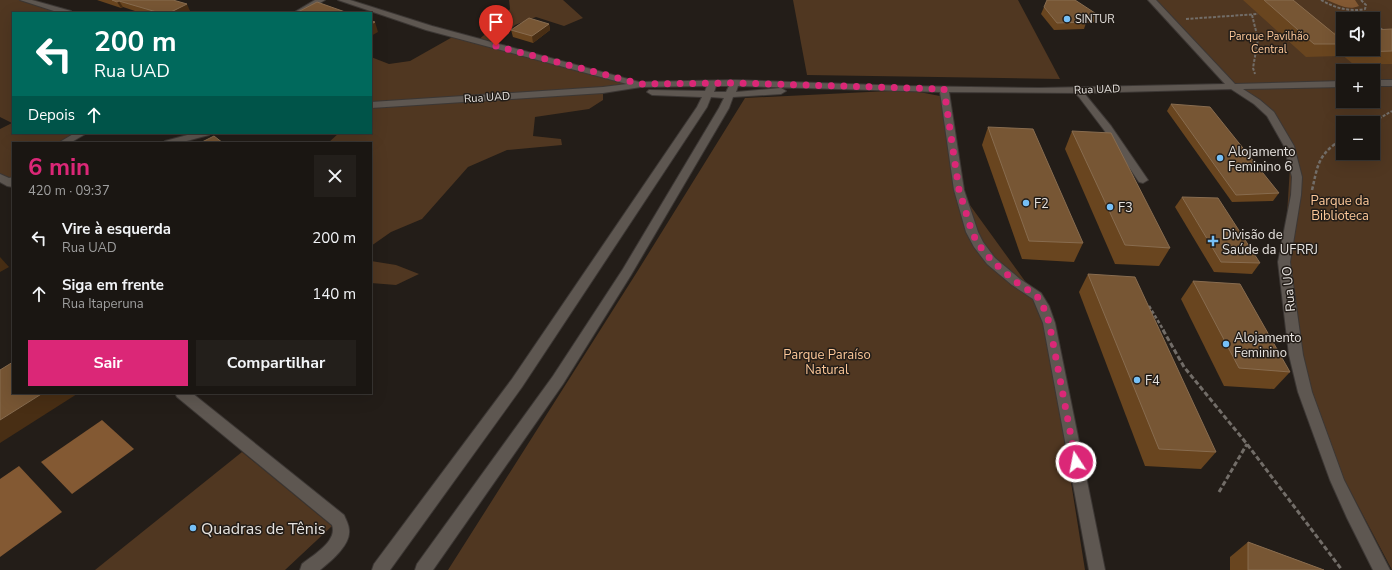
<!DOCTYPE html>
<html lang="pt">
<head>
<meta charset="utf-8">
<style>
  :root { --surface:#1a1612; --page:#231f1b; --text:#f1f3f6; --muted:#9f9f9f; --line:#383532; --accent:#db2777 }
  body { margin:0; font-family:"Nunito Sans",sans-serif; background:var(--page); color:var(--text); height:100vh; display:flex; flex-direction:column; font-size:15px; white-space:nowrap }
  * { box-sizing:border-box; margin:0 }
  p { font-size:13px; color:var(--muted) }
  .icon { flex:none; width:22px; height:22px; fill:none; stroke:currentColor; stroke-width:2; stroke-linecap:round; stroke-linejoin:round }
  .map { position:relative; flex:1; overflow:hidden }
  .sheet { position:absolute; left:12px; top:142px; width:360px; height:252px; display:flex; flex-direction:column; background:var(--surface); border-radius:0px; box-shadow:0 4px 16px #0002,0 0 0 1px var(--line) }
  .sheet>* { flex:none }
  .banner { position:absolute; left:12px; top:12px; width:360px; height:122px; border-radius:0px; box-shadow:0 4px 16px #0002,0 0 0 1px var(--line); background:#00695c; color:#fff; overflow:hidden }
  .tools { position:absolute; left:1336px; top:12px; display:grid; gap:8px }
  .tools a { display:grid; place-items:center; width:44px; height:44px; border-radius:0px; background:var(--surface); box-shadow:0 4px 16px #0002,0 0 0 1px var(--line); font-size:20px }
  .pin { position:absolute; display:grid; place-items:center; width:34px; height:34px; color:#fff; margin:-41px -17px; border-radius:50% 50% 50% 0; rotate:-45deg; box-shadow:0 0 4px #0007 }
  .pin .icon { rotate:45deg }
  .me { position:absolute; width:44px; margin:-22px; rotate:349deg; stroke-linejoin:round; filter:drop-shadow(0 0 3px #0008) }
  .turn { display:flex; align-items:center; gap:14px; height:84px; padding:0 16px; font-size:18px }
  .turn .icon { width:52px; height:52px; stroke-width:2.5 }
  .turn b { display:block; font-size:28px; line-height:34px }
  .then { display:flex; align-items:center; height:38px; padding:0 16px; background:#0003; gap:8px; font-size:15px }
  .round { display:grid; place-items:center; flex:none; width:42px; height:42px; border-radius:0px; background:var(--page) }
  .overview { display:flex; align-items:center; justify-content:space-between; height:68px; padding:0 16px }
  h1 { font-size:24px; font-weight:700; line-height:30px; color:var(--accent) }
  .cta { display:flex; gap:8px; margin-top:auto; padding:8px 16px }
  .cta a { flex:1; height:46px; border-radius:0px; background:var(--accent); color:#fff; font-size:16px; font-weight:700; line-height:46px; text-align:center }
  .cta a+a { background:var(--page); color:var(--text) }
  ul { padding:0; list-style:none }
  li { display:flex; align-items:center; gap:12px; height:56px; padding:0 16px }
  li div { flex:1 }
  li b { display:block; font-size:15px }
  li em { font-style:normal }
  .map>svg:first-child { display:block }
</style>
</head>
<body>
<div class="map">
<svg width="1392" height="570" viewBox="0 0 1392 570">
  <rect width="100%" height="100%" fill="#231d18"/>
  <g fill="#503721" fill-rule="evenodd">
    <path d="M0 0H24L68 13H13V133H82L63 143H13V180L0 177V129L12 123 0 117Z"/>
    <path d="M509 0H563L583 18 564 26 536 17 515 25 496 45 641 84 603 90V100L589 109 535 117 533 136 561 139 562 145 507 150 468 167 422 219 391 232 371 246V143H328L339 133H371V57L389 64 410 61 456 35 477 41 502 20 510 9Z"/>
    <path d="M793 0H1018L1060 79 807 75Z"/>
    <path d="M1152 0H1392V570L1317 428 1284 262 1291 151 1271 114 1232 86ZM1343 19H1373V49H1343ZM1343 71H1373V101H1343ZM1343 123H1373V153H1343Z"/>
    <path d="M909 90 945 97 959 190 1043 306 1085 570H448L637 272 745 98Z"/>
    <path d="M371 261 396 265 419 274 396 285 371 283Z"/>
    <path d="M242 452 332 526 285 570H95Z"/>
  </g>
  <g fill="#835933">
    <path d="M1327 0H1355L1359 6C1348 11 1337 4 1327 0Z"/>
    <path d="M102 420 134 449 72 494 41 462Z"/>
    <path d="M19 466 62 512 0 557V479Z"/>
  </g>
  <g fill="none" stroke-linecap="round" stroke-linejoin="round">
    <defs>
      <g id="minor">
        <path d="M20 0H32L71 11 72 13H60Z"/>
        <path d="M315 0H325L303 13H293Z"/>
        <path d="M338 0H350L432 26 639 82 735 80 906 86 1040 88 1225 84 1148 0H1156L1235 84 1343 81V87L1243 89 1260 100 1274 112 1294 146 1302 177 1301 195 1290 262 1303 355 1312 392 1344 480 1390 570H1373L1347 518 1330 480 1298 392 1289 355 1278 262 1291 195 1292 177 1284 146 1267 116 1254 104 1231 89 1084 93 1111 126 1148 180 1143 183 1139 182 1104 130 1079 97 1077 95 1080 93 949 92 964 190 978 232 983 242 995 258 1020 279 1041 293 1049 306 1055 323 1105 570H1089L1043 323 1033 299 1012 285 987 264 974 247 966 232 954 190 940 92 738 86 736 92 781 88 786 91 781 94 733 97 729 108 631 275 563 384 433 570H415L417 564 553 376 623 269 719 108 724 98 711 97 707 107 522 387 390 570H372L374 564 512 379 697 107 702 97 652 95 647 92 649 90 705 91 707 86 641 87 603 93 371 108V102L603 87 627 84 426 30ZM716 86H729L726 92H714Z"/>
        <rect x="1373" y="80" width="19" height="6"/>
        <path d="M75 133H87L70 143H58Z"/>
        <path d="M195 133H211L209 135 179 143H163L165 141Z"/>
        <path d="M0 174 9 178 13 177V187L7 186 0 182Z"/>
        <path d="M175 393H192L344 515C346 520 349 525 349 530 351 545 330 562 320 570H300L302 564C313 555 338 541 332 525L177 397Z"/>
      </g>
    </defs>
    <use href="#minor" stroke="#3c3734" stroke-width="2"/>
    <g stroke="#726d68" stroke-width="2" stroke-dasharray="3 1.5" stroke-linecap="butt">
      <path d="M1321 0C1335 8 1349 12 1365 9L1366 5 1361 0"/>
      <path d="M1356 12 1367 19"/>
      <path d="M1252 15 1258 39 1253 68 1255 74"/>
      <path d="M1186 19 1258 14"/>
      <path d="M1373 23 1384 31"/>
      <path d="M1371 123 1392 111"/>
      <path d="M1334 145 1343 139"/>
    </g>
    <g stroke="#726d68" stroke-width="2.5" stroke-dasharray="3.5 2" stroke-linecap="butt">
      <path d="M1312 190C1317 170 1317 157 1335 144"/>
      <path d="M1149 306 1164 331"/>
    </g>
    <g stroke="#726d68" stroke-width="3" stroke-dasharray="5 2.5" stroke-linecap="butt">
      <path d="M1163 330 1184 367 1247 444 1342 570"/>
      <path d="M1219 492 1247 444"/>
    </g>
    <use href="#minor" fill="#5e5751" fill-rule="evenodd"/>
  </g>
  <g fill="#69451f">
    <path d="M97 0H173L190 11 186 13H141L123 7 121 8Z"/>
    <path d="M1243 0H1293L1334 33 1336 30H1343V49H1373L1392 29V64H1353L1340 53 1338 56 1306 57Z"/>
    <path d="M1044 7 1098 15 1095 22 1086 23 1084 29 1054 30 1041 14Z"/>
    <path d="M549 24 550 30 533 43 513 37 511 30Z"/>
    <path d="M1171 104 1279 193 1273 201 1232 202 1167 111Z"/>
    <path d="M988 127 1083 243 1074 262 1022 259 982 145Z"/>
    <path d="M1072 131 1170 248 1159 266 1115 264 1065 149Z"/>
    <path d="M1182 197 1260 263 1252 274 1214 272 1175 207Z"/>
    <path d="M1088 274 1216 452 1201 469 1145 466 1079 292Z"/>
    <path d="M1193 281 1290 372 1274 389 1224 386 1181 299Z"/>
    <path d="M1248 542 1324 570H1230V557Z"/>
  </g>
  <g fill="#482e14">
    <path d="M119 1 123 7 121 8 117 2Z"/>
    <path d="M187 4 190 11 186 13H169Z"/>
    <path d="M375 22 378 32 371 36V24Z"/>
    <path d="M549 24 550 30 533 43 532 36Z"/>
    <path d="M0 257 9 267 0 272Z"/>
    <path d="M43 393H76L77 394 0 443V420Z"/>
  </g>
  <g fill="#775634" stroke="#886c4f">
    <path d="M112 0H173L187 4 169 13H160L119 1 117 2Z"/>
    <path d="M1047 0H1075L1098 15 1081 16 1086 22 1057 23 1044 7Z"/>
    <path d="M1264 0H1293L1343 41V44H1314Z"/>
    <path d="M317 2 348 13H296Z"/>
    <path d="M529 18 549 24 532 36 511 30Z"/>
    <path d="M371 21 375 22 371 24Z"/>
    <path d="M1392 29V51L1362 52 1359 49H1373V30Z"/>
    <path d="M1336 30H1343V36Z"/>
    <path d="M1171 104 1210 107 1279 193 1236 195Z"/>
    <path d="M988 127 1033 129 1083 243 1029 241Z"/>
    <path d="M1072 131 1111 133 1170 248 1125 245Z"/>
    <path d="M214 136 223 143H200Z"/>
    <path d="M1182 197 1218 198 1260 263 1221 262Z"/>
    <path d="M1088 274 1135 277 1216 452 1159 449Z"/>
    <path d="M1193 281 1240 284 1290 372 1239 368Z"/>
    <path d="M13 362V393H43L0 420V370Z"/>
    <path d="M1248 542 1324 570H1248Z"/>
  </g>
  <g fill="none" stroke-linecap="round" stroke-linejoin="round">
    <path stroke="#db2777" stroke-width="7" stroke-dasharray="0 12.6" d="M496 46 641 84 735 83 944 89 959 190 972 232 978 244 992 261 1016 282 1037 296 1043 306 1049 322 1076 462"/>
  </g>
  <g fill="#76c0f7" stroke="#231d18" stroke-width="1.5">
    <circle cx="1067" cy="19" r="4"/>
    <circle cx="1220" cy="158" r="4"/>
    <circle cx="1026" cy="203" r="4"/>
    <circle cx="1110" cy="207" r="4"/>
    <path d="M1211 235h4v4h4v4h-4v4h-4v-4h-4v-4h4z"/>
    <circle cx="1226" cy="344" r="4"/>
    <circle cx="1137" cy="380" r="4"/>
    <circle cx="193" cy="528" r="4"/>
  </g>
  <g text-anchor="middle" stroke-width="3" stroke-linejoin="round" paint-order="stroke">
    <g font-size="11" fill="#e7e3df" stroke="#231d18" text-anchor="start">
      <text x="1075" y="23">SINTUR</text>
    </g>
    <g font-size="11" fill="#fcc798" stroke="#231d18">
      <text x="1269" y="40">Parque Pavilhão<tspan x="1269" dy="13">Central</tspan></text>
    </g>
    <g font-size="11" fill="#e7e3df" stroke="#231d18">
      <text transform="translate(1097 89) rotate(-2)" y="4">Rua UAD</text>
      <text transform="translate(487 97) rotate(-4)" y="4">Rua UAD</text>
    </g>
    <g font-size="13" fill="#e7e3df" stroke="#231d18" text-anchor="start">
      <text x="1228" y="156">Alojamento<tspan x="1228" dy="15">Feminino 6</tspan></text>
      <text x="1034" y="208">F2</text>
      <text x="1118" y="212">F3</text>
      <text x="1222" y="239">Divisão de<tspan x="1222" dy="15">Saúde da UFRRJ</tspan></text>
      <text x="1234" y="342">Alojamento<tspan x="1234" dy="15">Feminino</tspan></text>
      <text x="1145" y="385">F4</text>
    </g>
    <g font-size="13" fill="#fcc798" stroke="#231d18">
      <text x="1340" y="205">Parque da<tspan x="1340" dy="15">Biblioteca</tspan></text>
      <text x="827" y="359">Parque Paraíso<tspan x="827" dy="15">Natural</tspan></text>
    </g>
    <g font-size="13" fill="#e7e3df" stroke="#231d18">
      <text transform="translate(1288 289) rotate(-95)" y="5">Rua UO</text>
    </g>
    <g font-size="16" fill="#e7e3df" stroke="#231d18" text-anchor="start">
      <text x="201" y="534">Quadras de Tênis</text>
    </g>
  </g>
</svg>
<div class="tools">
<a><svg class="icon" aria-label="sound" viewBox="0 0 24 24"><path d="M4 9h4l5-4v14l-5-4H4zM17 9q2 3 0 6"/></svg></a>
<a>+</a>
<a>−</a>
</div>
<div class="pin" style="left:496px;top:46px;background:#d93025"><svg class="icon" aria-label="arrive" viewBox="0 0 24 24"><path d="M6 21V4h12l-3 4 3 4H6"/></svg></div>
<svg class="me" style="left:1076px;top:462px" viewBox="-20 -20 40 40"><circle r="17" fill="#db2777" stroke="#fff" stroke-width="3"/><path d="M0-11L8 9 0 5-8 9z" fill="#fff"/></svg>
<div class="banner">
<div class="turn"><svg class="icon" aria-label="left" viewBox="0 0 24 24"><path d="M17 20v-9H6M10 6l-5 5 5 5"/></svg><div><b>200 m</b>Rua UAD</div></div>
<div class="then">Depois<svg class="icon" aria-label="ahead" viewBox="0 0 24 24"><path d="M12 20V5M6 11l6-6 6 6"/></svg></div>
</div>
<section class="sheet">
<div class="overview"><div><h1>6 min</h1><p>420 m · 09:37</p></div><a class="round"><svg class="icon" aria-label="close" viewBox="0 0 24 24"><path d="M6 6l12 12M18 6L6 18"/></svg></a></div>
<ul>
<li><svg class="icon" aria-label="left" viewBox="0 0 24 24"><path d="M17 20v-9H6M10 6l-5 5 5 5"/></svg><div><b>Vire à esquerda</b><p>Rua UAD</p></div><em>200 m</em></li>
<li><svg class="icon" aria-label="ahead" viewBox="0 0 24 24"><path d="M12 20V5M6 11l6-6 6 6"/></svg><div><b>Siga em frente</b><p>Rua Itaperuna</p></div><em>140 m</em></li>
</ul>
<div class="cta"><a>Sair</a><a>Compartilhar</a></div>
</section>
</div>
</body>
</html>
